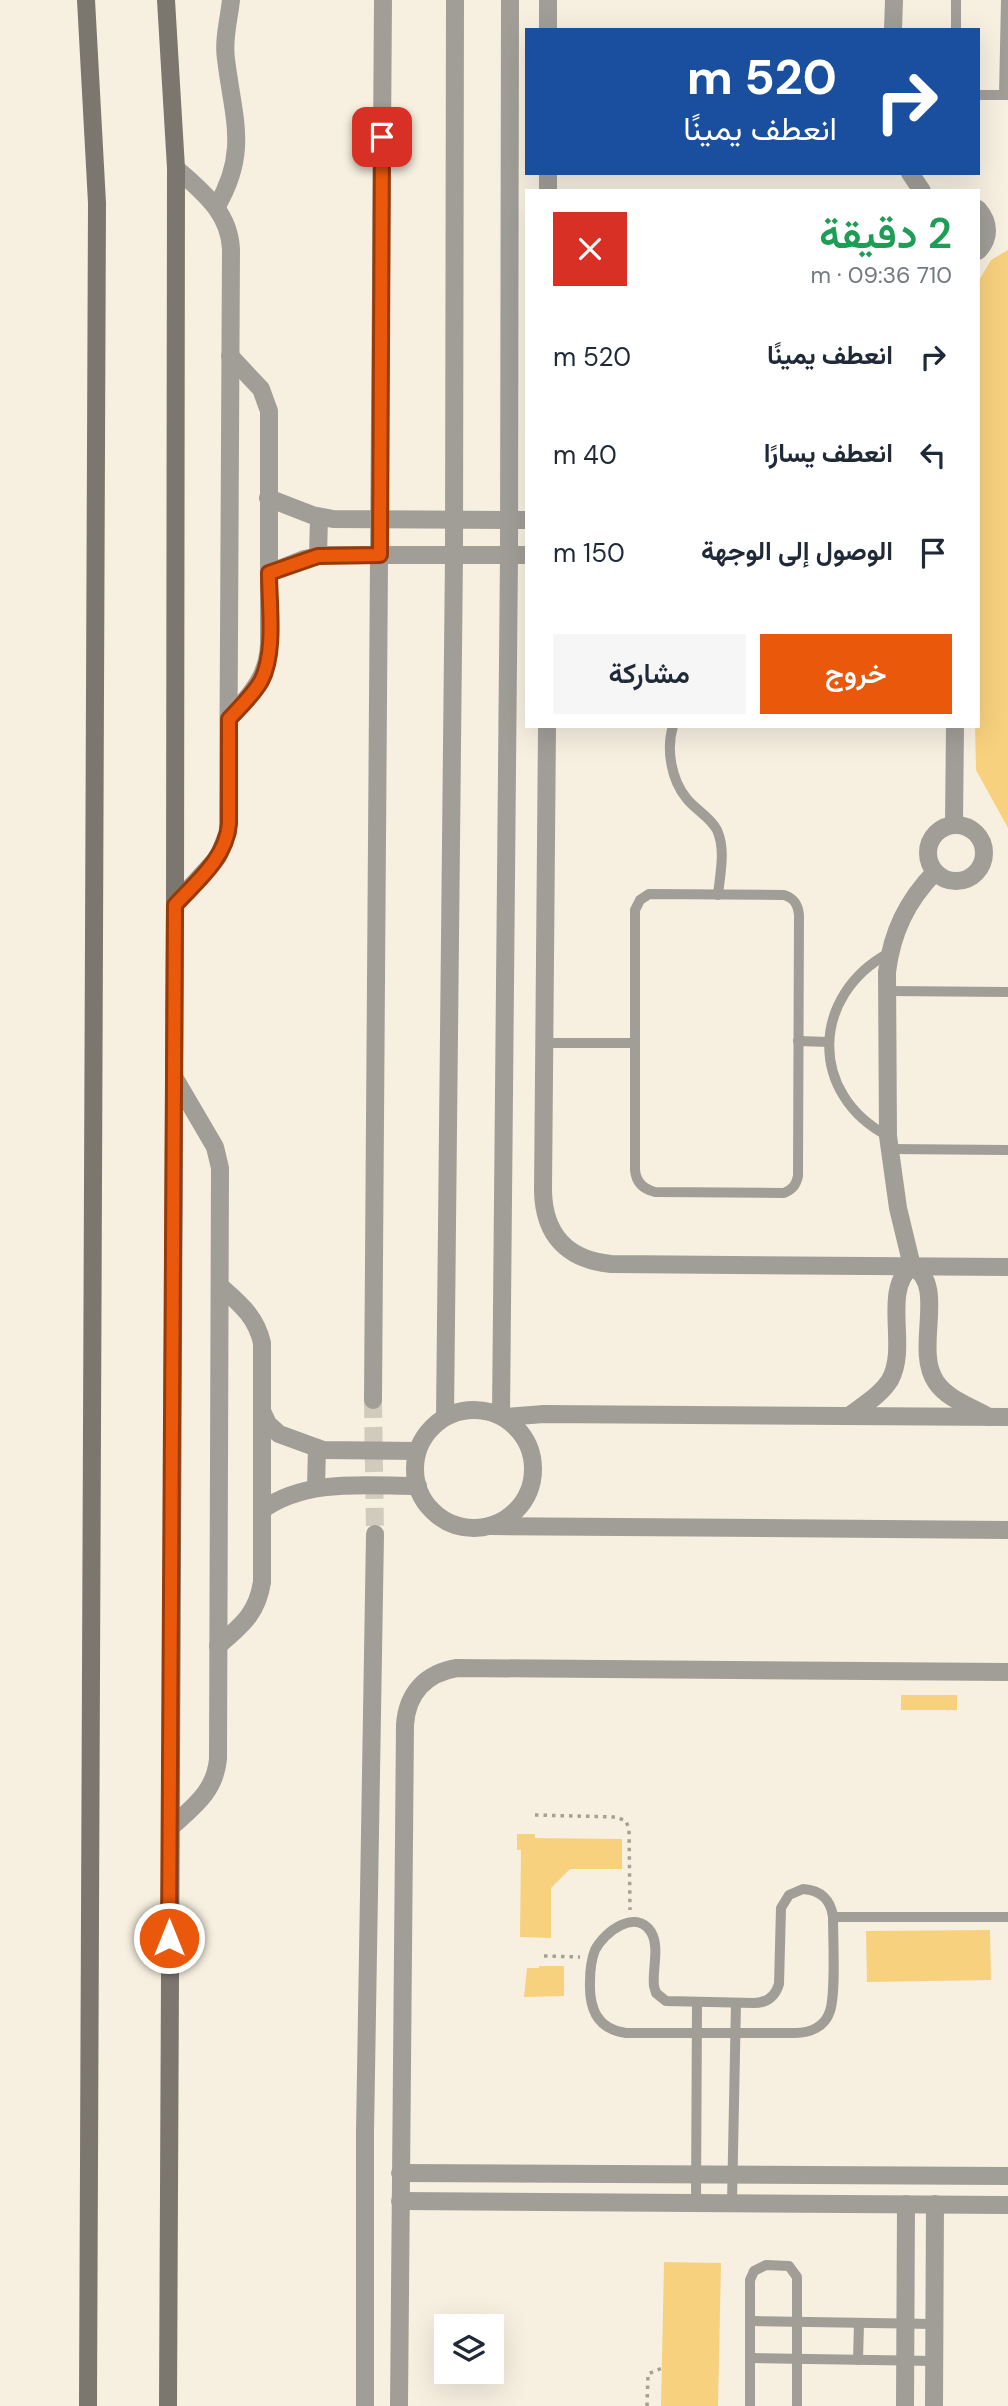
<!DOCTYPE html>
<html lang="ar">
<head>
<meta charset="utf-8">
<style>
  :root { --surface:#fff; --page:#f6f6f7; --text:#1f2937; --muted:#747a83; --accent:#ea580c }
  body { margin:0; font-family:"DM Sans",Vazirmatn,sans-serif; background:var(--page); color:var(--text); direction:rtl; height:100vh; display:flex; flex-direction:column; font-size:26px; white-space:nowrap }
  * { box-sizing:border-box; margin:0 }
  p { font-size:23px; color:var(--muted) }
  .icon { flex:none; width:38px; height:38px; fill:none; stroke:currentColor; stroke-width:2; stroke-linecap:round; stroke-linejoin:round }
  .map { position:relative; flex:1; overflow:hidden; direction:ltr }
  .panel { position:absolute; left:525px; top:189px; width:455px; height:539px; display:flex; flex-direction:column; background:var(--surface); border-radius:0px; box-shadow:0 7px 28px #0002; direction:rtl }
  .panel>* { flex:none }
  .banner { position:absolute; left:525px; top:28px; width:455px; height:147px; border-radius:0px; box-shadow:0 7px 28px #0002; direction:rtl; background:#1a4fa0; color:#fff; overflow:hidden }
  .controls { position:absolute; left:434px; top:2314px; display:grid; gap:14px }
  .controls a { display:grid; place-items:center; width:70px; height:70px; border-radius:0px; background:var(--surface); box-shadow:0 7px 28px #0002; font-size:35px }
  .pin { position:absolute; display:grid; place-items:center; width:60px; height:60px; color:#fff; margin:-30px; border-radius:14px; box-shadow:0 4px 10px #0006 }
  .me { position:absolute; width:77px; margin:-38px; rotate:0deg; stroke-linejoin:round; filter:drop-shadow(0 0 5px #0008) }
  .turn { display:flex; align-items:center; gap:24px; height:147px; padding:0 28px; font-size:32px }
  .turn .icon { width:91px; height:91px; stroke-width:2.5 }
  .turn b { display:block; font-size:49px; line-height:60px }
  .round { display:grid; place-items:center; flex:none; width:74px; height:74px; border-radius:0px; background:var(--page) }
  .overview { display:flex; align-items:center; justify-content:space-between; height:119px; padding:0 28px }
  h1 { font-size:42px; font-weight:600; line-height:52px; color:#1e9e55 }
  .cta { display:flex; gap:14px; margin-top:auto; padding:14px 28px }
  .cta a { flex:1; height:80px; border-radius:0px; background:var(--accent); color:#fff; font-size:28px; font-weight:600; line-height:80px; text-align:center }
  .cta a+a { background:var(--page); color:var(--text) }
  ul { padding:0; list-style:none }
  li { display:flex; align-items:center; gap:21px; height:98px; padding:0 28px }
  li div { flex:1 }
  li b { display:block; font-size:26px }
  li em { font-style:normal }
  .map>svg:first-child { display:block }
</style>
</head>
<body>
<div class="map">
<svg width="1008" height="2406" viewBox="0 0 1008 2406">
  <rect width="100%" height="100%" fill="#f7f0e1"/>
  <g fill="#f8d17e">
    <path d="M1008 250V828L976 770 975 726H978V282L991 260Z"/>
    <rect x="901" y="1695" width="56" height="15"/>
    <path d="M517 1834H535V1838L622 1839V1869H570L551 1888V1938L520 1937 521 1850H517Z"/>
    <path d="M990 1930 991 1980 867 1982 866 1931Z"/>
    <path d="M539 1966H564V1996L524 1997 527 1968H539Z"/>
    <path d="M664 2262 721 2263 718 2406H661Z"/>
  </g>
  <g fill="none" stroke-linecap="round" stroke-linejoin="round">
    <path stroke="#d1cbbd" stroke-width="18" stroke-dasharray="18 9" stroke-linecap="butt" d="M373 1400 375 1534"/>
    <g stroke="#a6a095" stroke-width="3.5" stroke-dasharray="3.5 5" stroke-linecap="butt">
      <path d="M535 1815 616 1817 626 1821 629 1829 630 1910"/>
      <path d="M544 1956 580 1957"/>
      <path d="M647 2406 648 2374 662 2368"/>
    </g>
    <g stroke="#a19e98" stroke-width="10">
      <path d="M956 0V30"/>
      <path d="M978 95H1008"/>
      <path d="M1004 95 1006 0"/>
      <path d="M673 726C666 749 671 780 687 799 696 810 710 817 717 830 726 850 720 874 718 895"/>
      <path d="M649 894 784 895C794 898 798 904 799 915L798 1176C796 1185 793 1189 784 1193L655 1192C643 1189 636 1182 635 1170V910L640 900Z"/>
      <path d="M887 991 1008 992"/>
      <path d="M798 1041 829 1042"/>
      <path d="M544 1043H635"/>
      <path d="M888 1136C808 1094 811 995 889 953"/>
      <path d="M889 1149 1008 1150"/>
      <path d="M803 1889C821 1890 831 1900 833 1917 833 1940 836 1993 830 2011 825 2027 810 2033 795 2033H626C597 2029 589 2008 590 1982 590 1971 591 1960 595 1950 604 1932 636 1908 651 1932 660 1947 652 1970 654 1986L656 1993 666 2001 754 2003C767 2003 775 1997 779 1984L781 1908 789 1895Z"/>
      <path d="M833 1917H1008"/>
      <path d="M696 2202 697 2003"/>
      <path d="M732 2203 736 2003"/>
      <path d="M751 2321 934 2324"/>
      <path d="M750 2358 934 2361"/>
      <path d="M858 2360 859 2323"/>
      <path d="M750 2406V2280L754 2271 766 2265 789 2266 797 2277V2406"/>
    </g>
    <g stroke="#a19e98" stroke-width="18">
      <path d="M548 0V30"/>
      <path d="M893 30 894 0"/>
      <path d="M548 173V191"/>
      <path d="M910 173 922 191"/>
      <path d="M217 206C249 151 233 118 226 59 223 40 229 19 231 0"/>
      <path d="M978 209C990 223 990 238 978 251"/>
      <path d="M268 498 312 515 333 519 527 520"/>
      <path d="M318 556 319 517"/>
      <path d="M269 573 304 559 325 555H527"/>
      <path d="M229 719C250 695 268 677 269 644V411L261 389 230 356"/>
      <path d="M547 726 543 1191C544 1235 567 1260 611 1264L1008 1267"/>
      <path d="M954 824 955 726"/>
      <circle cx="956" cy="853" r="28"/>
      <path d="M935 872C907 901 892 932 887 972L888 1136 898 1208 912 1266C948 1285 913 1349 936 1382 947 1399 972 1407 989 1417"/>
      <path d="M175 904 218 857 228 832 231 249C229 211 202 192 176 168"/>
      <path d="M373 1400 383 0"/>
      <circle cx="474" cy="1469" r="59"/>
      <path d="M262 1411 268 1424 279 1434 323 1450 417 1451"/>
      <path d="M501 1415 509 555 510 0"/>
      <path d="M849 1416C863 1405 880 1396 890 1380 909 1346 881 1291 912 1266"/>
      <path d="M445 1417 454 555 455 0"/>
      <path d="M505 1417 544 1414 1008 1417"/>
      <path d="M316 1487 317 1448"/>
      <path d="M262 1510C307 1478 365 1486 418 1486"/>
      <path d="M491 1526 1008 1530"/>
      <path d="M218 1646C242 1625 257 1614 262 1582V1343C256 1316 239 1303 220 1286"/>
      <path d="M170 1828C193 1807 215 1792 218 1759L220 1168 215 1147 174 1077"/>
      <path d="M400 2173 1008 2176"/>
      <path d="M400 2201 1008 2205"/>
      <path d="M365 2406V2132L375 1534"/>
      <path d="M399 2406 405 1725C407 1693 426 1673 457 1668L1008 1672"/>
      <path d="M905 2406 906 2204"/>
      <path d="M934 2406 935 2204"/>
    </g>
    <g stroke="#7c776e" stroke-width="18">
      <path d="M86 0 97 203 88 2406"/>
      <path d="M166 0 176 168 175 904 168 2406"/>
    </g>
  </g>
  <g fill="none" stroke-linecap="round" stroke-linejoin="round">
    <defs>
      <path id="route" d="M169 1938 175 905C197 881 226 858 229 824V719C240 707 253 695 261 681 276 653 269 604 269 573L318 556 380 555 382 137"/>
    </defs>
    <use href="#route" stroke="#983908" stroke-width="18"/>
    <use href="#route" stroke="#ea580c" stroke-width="12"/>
  </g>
</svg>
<div class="controls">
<a><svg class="icon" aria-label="layers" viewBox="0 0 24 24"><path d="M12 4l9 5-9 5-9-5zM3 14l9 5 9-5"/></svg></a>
</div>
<div class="pin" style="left:382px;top:137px;background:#d93025"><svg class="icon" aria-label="arrive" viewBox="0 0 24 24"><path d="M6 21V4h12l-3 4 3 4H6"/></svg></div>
<svg class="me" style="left:169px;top:1938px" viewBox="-20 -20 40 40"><circle r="17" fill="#ea580c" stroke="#fff" stroke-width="3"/><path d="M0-11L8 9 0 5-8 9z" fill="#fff"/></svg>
<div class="banner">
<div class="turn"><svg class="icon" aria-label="right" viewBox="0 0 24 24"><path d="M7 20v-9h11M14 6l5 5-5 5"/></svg><div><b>520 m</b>انعطف يمينًا</div></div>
</div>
<section class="panel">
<div class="overview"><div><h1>2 دقيقة</h1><p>710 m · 09:36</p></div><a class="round" style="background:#d93025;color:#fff"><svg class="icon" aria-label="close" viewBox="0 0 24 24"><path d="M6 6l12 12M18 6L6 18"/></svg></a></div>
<ul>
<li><svg class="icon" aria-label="right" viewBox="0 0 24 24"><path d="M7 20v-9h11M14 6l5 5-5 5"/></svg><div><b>انعطف يمينًا</b></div><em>520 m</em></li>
<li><svg class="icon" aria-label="left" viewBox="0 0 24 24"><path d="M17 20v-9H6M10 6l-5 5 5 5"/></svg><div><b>انعطف يسارًا</b></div><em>40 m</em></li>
<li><svg class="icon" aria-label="arrive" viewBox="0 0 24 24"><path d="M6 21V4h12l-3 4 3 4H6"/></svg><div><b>الوصول إلى الوجهة</b></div><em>150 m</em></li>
</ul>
<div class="cta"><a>خروج</a><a>مشاركة</a></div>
</section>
</div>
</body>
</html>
